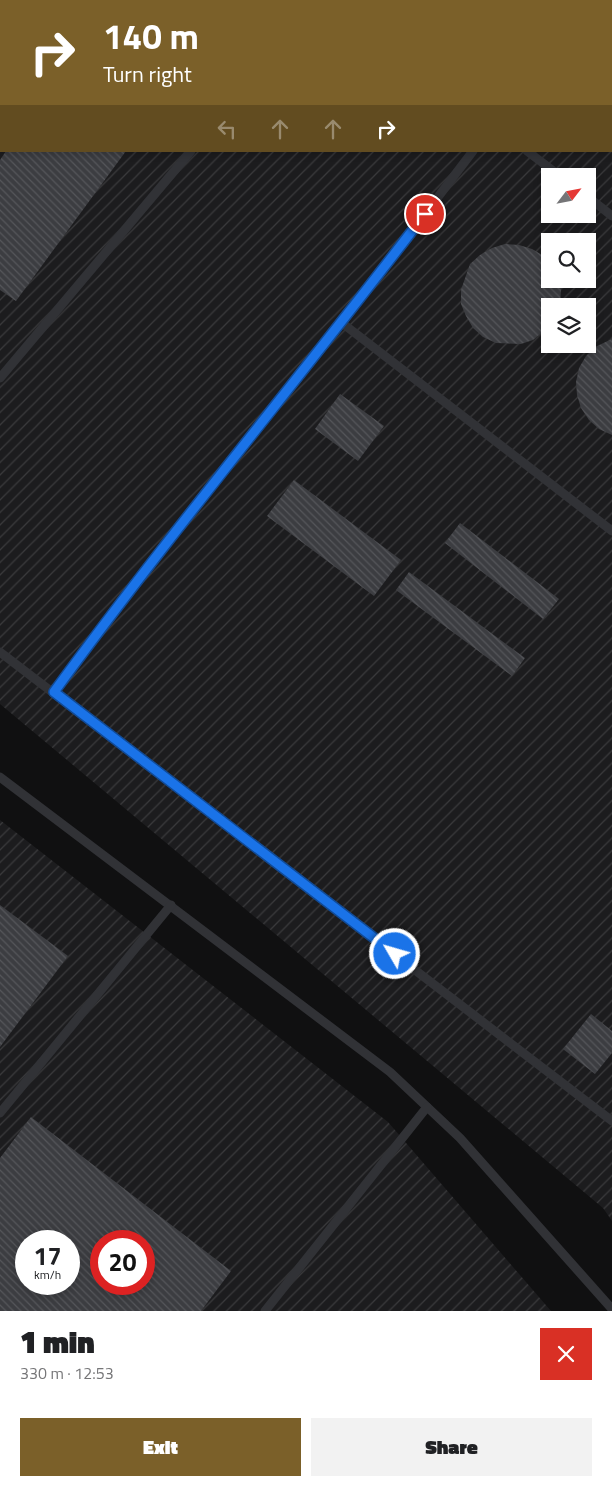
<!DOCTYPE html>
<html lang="en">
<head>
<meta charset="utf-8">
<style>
  :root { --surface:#fff; --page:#f2f2f2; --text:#202124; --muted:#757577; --accent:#7b6029 }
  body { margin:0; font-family:"Titillium Web",sans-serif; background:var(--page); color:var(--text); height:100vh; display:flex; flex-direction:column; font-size:19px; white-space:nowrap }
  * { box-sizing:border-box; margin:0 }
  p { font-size:16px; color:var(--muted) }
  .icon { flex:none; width:28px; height:28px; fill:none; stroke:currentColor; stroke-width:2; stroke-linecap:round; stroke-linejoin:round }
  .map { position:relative; height:1311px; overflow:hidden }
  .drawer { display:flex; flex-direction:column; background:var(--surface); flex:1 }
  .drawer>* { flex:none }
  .banner { position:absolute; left:0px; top:0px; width:612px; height:152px; box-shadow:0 2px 8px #0003; background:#7b6029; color:#fff; overflow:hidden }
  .needle { width:32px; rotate:58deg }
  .tools { position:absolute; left:541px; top:168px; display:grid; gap:10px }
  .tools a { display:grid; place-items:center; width:55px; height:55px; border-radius:0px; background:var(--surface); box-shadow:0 2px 8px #0003; font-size:25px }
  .speed { position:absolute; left:15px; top:1230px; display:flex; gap:10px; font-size:25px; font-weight:700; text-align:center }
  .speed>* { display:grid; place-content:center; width:65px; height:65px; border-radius:50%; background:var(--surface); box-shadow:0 2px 8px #0003; line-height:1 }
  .speed small { font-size:12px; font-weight:400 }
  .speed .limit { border:8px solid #d22; background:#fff; color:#111 }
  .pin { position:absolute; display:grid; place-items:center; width:42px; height:42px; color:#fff; margin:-21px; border:2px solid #fff; border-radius:50%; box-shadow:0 1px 5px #0007 }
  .me { position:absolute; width:55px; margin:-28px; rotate:308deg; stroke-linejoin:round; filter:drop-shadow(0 0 4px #0008) }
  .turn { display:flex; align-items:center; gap:18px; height:105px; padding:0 20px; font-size:22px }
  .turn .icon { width:65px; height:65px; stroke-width:2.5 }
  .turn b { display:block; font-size:35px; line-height:42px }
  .lanes { display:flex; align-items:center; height:48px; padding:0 20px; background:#0003; justify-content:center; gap:25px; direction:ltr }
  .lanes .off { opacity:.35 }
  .round { display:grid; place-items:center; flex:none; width:52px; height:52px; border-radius:0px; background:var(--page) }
  .summary { display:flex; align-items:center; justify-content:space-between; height:85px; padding:0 20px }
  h1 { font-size:30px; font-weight:800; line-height:38px }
  .primary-button { display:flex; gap:10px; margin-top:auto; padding:10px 20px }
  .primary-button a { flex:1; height:58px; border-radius:0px; background:var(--accent); color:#fff; font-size:20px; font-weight:800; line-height:58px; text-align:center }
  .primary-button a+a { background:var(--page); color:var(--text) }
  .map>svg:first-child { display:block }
</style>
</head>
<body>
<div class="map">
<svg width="612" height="1311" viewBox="0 0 612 1311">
  <defs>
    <pattern id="industrial-furrows" width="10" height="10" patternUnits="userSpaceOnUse" patternTransform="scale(1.25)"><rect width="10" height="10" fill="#1c1c1e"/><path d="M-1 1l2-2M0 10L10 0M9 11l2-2" fill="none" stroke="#3a3a3c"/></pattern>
    <pattern id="building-back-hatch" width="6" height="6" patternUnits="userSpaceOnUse" patternTransform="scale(1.25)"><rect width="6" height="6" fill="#3c3d41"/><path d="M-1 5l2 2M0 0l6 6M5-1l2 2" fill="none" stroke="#55565a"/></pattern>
  </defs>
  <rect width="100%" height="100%" fill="#101011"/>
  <g fill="url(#industrial-furrows)" fill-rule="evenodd">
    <path d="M0 0H612V1221L603 1208 0 704ZM1 1H611V151H1ZM550 176H588V214H550ZM550 241H588V279H550ZM550 306H588V344H550Z"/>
    <path d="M0 820 388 1122 551 1311H0ZM26 1241H69V1284H26ZM101 1241H144V1284H101Z"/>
  </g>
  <g fill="url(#building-back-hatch)" fill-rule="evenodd">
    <path d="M6 151H126L16 301 0 290V160Z"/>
    <path d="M505 244 519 245 532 249 544 256 550 264V279H559L561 290 560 306H550V326L533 340 521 344 496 343 483 337 473 328 466 316 461 304V290L470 264 480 255 492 248Z"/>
    <path d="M612 339V435L599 429 589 420 581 408 577 395 576 382 579 368 586 356 595 347Z"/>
    <path d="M340 394 384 426 358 461 315 429Z"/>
    <path d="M294 480 401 560 374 596 267 516Z"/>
    <path d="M460 523 559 599 543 619 445 543Z"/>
    <path d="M409 572 525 658 512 676 396 590Z"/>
    <path d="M0 905 68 956 0 1047Z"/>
    <path d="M591 1014 612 1031V1053L595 1074 563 1049Z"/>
    <path d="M31 1117 231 1271 201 1311H0V1158ZM26 1241H69V1284H26ZM101 1241H144V1284H101Z"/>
  </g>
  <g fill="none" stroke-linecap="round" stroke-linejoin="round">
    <g stroke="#37393d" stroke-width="3" stroke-dasharray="2.5 4" stroke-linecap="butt">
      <path d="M335 0 355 1"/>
      <path d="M379 1 380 0"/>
    </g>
    <g stroke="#313236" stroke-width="9">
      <path d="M314 1 315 0"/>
      <path d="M592 1 593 0"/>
      <path d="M527 151 560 176"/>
      <path d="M588 197 612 216"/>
      <path d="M342 323 612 531"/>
      <path d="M0 378 191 151"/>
      <path d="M0 652 612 1121"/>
      <path d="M54 692 124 597 342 323 473 151"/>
      <path d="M0 777 390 1072 460 1138 612 1309"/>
      <path d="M0 1113 171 905"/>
      <path d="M265 1311 427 1107"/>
    </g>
  </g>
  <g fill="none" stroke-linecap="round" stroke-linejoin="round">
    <defs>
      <path id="route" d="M395 954 54 692C173 529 303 374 425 214"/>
    </defs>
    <use href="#route" stroke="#114b97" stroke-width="12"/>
    <use href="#route" stroke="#1a73e8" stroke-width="9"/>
  </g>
</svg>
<div class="tools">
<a><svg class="needle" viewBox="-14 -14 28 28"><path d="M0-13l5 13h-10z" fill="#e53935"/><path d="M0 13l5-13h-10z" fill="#757577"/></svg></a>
<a><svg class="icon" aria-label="search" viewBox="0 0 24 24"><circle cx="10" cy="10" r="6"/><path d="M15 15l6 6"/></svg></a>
<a><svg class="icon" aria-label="layers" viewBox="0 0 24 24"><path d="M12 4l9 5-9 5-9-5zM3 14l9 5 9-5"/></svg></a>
</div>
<div class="speed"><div>17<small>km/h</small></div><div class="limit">20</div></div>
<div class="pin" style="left:425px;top:214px;background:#d93025"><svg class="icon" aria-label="arrive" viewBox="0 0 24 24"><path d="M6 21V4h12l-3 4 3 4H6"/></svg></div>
<svg class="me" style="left:395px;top:954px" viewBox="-20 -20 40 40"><circle r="17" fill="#1a73e8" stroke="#fff" stroke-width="3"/><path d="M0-11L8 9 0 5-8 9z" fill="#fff"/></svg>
<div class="banner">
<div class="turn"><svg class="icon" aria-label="right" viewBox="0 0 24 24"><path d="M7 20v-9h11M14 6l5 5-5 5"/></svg><div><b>140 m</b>Turn right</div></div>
<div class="lanes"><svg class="icon off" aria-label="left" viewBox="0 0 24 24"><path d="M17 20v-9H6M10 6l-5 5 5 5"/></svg><svg class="icon off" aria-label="ahead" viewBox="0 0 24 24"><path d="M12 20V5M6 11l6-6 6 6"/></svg><svg class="icon off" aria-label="ahead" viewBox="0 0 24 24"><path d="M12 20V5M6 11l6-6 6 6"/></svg><svg class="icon" aria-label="right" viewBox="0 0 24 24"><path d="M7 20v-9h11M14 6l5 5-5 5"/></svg></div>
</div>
</div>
<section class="drawer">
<div class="summary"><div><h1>1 min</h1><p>330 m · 12:53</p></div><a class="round" style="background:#d93025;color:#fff"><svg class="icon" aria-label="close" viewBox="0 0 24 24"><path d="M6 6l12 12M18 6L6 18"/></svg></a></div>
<div class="primary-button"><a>Exit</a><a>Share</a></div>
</section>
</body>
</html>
